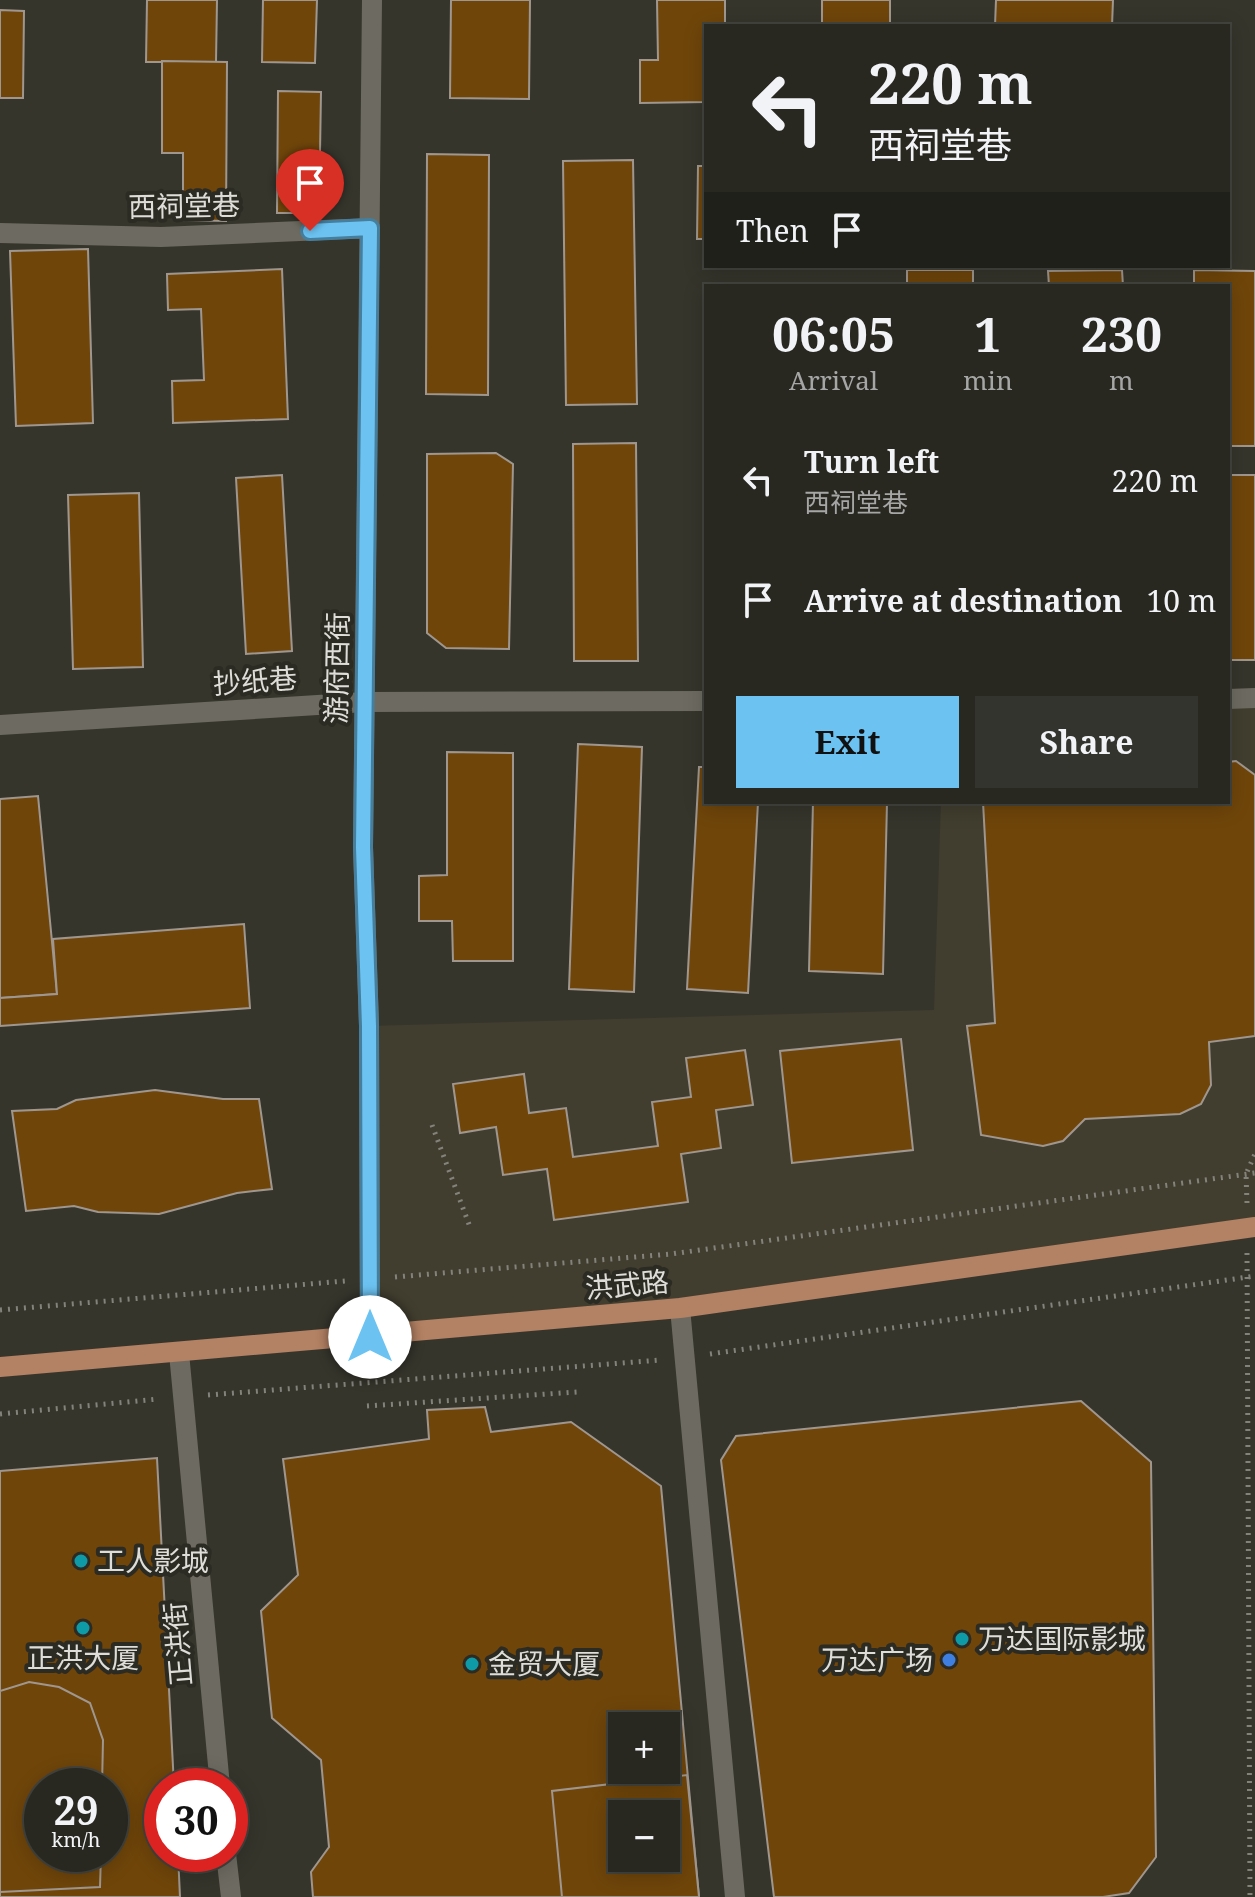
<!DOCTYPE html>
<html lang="en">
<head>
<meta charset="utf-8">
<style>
  :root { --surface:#282821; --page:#34342e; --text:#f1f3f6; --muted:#a5a6a5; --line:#44443f; --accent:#6cc3f2 }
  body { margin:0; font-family:"Noto Serif","Noto Sans SC",serif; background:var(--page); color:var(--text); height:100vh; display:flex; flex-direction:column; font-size:30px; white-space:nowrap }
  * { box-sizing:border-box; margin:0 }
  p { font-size:26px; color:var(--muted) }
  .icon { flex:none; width:44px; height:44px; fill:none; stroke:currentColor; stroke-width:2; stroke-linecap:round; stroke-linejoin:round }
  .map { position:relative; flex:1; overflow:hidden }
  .panel { position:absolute; left:704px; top:284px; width:526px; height:520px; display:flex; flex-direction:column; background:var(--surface); border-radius:0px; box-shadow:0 4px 20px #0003,0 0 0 2px var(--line) }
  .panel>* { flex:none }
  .guide { position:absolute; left:704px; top:24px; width:526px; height:244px; border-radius:0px; box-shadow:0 4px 20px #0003,0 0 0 2px var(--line); background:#282821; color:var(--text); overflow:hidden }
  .fabs { position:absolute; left:608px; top:1712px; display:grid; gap:16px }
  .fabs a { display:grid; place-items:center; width:72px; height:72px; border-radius:0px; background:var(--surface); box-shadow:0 4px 20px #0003,0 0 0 2px var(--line); font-size:40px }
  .speed { position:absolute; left:24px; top:1768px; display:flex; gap:16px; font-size:40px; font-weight:700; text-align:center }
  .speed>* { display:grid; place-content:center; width:104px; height:104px; border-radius:50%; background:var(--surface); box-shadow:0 4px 20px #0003,0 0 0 2px var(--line); line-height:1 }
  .speed small { font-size:20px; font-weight:400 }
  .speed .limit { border:12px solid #d22; background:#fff; color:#111 }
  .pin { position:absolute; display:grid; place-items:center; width:68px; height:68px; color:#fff; margin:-82px -34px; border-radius:50% 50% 50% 0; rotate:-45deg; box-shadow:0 0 8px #0007 }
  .pin .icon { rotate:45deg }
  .me { position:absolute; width:88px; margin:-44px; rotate:0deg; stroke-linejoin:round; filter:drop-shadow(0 0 6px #0008) }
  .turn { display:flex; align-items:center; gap:28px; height:168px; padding:0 32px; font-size:36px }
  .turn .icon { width:104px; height:104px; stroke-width:2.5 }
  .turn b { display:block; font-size:56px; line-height:68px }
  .then { display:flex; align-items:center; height:76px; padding:0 32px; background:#0003; gap:16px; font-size:30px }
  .eta { display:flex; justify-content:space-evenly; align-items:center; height:136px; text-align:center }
  .eta b { font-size:48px; font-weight:700; line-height:56px }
  .button { display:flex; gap:16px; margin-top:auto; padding:16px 32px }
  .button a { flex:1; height:92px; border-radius:0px; background:var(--accent); color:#111; font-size:32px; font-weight:700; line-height:92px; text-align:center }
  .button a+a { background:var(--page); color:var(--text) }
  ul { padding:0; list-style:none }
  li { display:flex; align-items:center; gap:24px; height:120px; padding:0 32px }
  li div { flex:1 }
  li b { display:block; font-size:30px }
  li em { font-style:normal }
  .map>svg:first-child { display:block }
</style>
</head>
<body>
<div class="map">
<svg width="1255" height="1897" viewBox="0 0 1255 1897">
  <rect width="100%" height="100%" fill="#36352c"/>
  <path fill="#413e2f" d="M1255 698V1227L370 1337 369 1026 934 1010 941 802H1228V699Z"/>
  <g fill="#6f450a" stroke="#9f978f" stroke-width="2" fill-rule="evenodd">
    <path d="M147 0H217L216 62H146Z"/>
    <path d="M263 0H317L315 63 262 62Z"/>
    <path d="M451 0H530L529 99 450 98Z"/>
    <path d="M657 0H725V26H706V102L640 103V60H658Z"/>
    <rect x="822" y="0" width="68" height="26"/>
    <path d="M996 0H1113L1112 26H995Z"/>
    <path d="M0 10 24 11 23 98H0Z"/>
    <path d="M162 61 227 62 226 221 183 220V153H162Z"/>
    <path d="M278 91 321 92 319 213H277Z"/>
    <path d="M427 154 489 155 488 395 426 394Z"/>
    <path d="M633 160 637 404 566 405 563 161Z"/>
    <path d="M698 166H706V239H697Z"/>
    <path d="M88 249 93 423 16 426 10 251Z"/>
    <path d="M742 266H829V268Z"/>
    <path d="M282 269 288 419 173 423 172 381 204 380 201 309 168 310 167 274Z"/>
    <rect x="907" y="270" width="66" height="16"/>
    <path d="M1122 270 1123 286H1049L1048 271Z"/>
    <path d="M1194 270 1255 271V446H1228V286H1194Z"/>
    <path d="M636 443 638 661H574L573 444Z"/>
    <path d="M496 453 513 464 509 649 446 648 427 633V454Z"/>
    <path d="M282 475 292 651 246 654 236 478Z"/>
    <rect x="1228" y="475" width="27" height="185"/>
    <path d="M139 493 143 667 73 669 68 495Z"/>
    <path d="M578 744 642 747 634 992 569 989Z"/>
    <path d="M447 752 513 753V961H453L452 921H419V876L447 875Z"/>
    <path d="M1236 761 1255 775V1036L1209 1042 1211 1085 1201 1104 1180 1114 1085 1119 1063 1141 1043 1146 981 1135 967 1026 995 1023 983 802H1228V762Z"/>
    <path d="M699 767H706V802H758L748 993 687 989Z"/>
    <path d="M38 796 57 994 0 998V799Z"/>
    <path d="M813 802H887L883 974 809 971Z"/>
    <path d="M244 924 250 1008 0 1026V998L57 994 53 939Z"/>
    <path d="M901 1039 913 1150 792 1163 780 1051Z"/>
    <path d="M745 1050 753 1105 716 1110 721 1148 681 1154 688 1202 554 1220 547 1169 503 1175 496 1127 460 1133 453 1084 524 1074 529 1113 566 1108 573 1157 658 1146 652 1102 691 1097 686 1058Z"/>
    <path d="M155 1090 223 1099H259L272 1189 237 1193 159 1214 98 1212 74 1206 26 1211 12 1111 57 1109 76 1100Z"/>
    <path d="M1081 1401 1151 1462 1156 1857 1129 1893 1103 1897H774L721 1460 736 1436Z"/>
    <path d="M485 1407 491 1432 571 1422 661 1486 699 1897H313L311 1872 329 1847 321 1760 272 1718 261 1611 298 1575 283 1459 429 1439 427 1410ZM622 1726H666V1770H622ZM622 1814H666V1858H622Z"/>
    <path d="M157 1458 174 1786H162V1854H178L180 1897H0V1471ZM42 1786H110V1854H42Z"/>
    <path d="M29 1682 59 1687 90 1703 103 1740 102 1786H42V1854H101L100 1887 0 1892V1691Z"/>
    <path d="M687 1775 699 1897H562L552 1791ZM622 1814H666V1858H622Z"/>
  </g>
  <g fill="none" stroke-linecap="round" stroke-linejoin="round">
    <g stroke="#83827b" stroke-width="5" stroke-dasharray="2 6" stroke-linecap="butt">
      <path d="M432 1125 470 1227"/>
      <path d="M1247 1203 1246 1174 1255 1154"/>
      <path d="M1247 1253 1250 1897"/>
      <path d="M395 1277 671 1254 1255 1173"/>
      <path d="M0 1310 345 1281"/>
      <path d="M710 1354 1255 1276"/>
      <path d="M208 1395 661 1360"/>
      <path d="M367 1406 577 1392"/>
      <path d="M0 1414 158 1399"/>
    </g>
    <g stroke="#6d6b61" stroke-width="20">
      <path d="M0 233 161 237 370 228"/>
      <path d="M1228 699 1255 698"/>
      <path d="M0 725 365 702 706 701"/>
      <path d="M680 1308 735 1897"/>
      <path d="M370 1337 369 1026 363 847 372 0"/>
      <path d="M179 1353 220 1786"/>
      <path d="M226 1854 231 1897"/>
    </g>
    <path stroke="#b38163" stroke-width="20" d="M0 1367 680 1308 1255 1227"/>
  </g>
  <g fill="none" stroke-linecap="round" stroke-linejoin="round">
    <defs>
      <path id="route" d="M310 231 370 228 363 847 369 1026 370 1337"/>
    </defs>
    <use href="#route" stroke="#467f9d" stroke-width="20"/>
    <use href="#route" stroke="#6cc3f2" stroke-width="14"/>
  </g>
  <g fill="#0f9aa8" stroke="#2c2b23" stroke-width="3">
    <circle cx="81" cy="1561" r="8"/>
    <circle cx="83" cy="1628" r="8"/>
    <circle cx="962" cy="1639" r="8"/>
    <circle cx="472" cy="1664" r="8"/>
  </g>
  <circle fill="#3f7fe0" stroke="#2c2b23" stroke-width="3" cx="949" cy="1660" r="8"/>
  <g text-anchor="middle" stroke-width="8" stroke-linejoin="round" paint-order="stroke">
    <g font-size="28" fill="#deddd8" stroke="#2c2b23">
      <text transform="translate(184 206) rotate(-1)" y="10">西祠堂巷</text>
      <text transform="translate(337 668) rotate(-89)" y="10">游府西街</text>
      <text transform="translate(255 681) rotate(-4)" y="10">抄纸巷</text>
      <text transform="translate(627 1285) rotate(-5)" y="10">洪武路</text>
      <text transform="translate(178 1644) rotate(-95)" y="10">正洪街</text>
    </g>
    <g font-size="28" fill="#deddd8" stroke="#2c2b23" text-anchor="start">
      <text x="97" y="1571">工人影城</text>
      <text x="978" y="1649">万达国际影城</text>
      <text x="83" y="1668" text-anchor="middle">正洪大厦</text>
      <text x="933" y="1670" text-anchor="end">万达广场</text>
      <text x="488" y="1674">金贸大厦</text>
    </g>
  </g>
</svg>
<div class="fabs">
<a>+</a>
<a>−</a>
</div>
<div class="speed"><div>29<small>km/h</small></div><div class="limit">30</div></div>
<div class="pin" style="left:310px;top:231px;background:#d93025"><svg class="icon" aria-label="arrive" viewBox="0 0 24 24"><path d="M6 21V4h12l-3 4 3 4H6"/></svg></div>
<svg class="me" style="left:370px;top:1337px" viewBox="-20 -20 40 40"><circle r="19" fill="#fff"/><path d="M0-13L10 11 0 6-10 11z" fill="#6cc3f2"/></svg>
<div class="guide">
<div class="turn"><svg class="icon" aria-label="left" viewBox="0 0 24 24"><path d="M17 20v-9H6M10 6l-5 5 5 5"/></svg><div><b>220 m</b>西祠堂巷</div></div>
<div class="then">Then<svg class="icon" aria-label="arrive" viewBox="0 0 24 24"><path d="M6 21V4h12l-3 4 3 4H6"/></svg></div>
</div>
<section class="panel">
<div class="eta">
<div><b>06:05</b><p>Arrival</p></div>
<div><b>1</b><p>min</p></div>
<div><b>230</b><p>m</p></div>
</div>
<ul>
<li><svg class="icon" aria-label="left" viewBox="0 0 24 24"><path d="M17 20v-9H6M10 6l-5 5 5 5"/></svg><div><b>Turn left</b><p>西祠堂巷</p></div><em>220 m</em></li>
<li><svg class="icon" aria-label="arrive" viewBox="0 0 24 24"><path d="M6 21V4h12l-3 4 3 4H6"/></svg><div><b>Arrive at destination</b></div><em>10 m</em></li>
</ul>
<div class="button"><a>Exit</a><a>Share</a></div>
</section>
</div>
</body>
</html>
